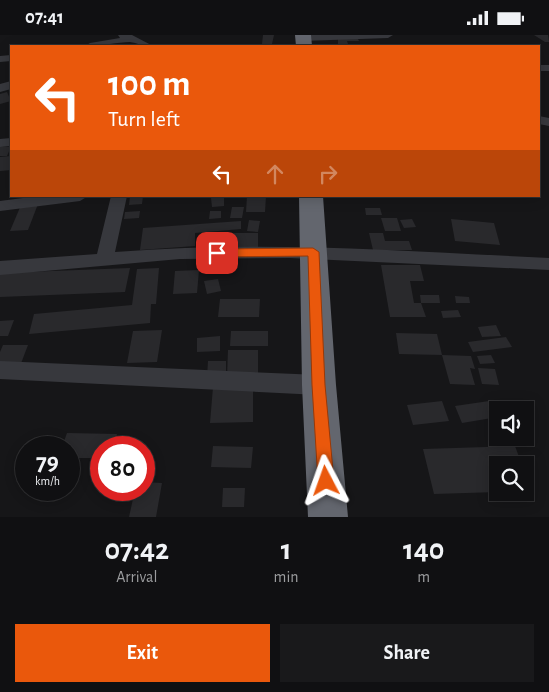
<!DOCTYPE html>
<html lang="en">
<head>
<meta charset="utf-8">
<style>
  :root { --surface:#101012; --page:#19191b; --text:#f1f3f6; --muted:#9c9d9f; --line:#303032; --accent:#ea580c }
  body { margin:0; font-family:"Alegreya Sans",sans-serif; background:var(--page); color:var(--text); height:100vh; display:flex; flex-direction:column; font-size:19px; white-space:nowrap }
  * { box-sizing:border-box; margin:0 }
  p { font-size:16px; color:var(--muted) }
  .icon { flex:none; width:28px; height:28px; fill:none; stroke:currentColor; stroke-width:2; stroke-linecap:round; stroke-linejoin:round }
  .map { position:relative; height:482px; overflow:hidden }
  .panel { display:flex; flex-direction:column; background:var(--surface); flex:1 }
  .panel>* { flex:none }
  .banner { position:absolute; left:10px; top:10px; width:530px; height:152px; border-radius:0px; box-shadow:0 2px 12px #0003,0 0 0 1px var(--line); background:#ea580c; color:#fff; overflow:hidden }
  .buttons { position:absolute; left:489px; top:366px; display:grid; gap:10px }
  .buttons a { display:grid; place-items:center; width:45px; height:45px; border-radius:0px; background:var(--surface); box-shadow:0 2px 12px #0003,0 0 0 1px var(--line); font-size:25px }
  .speed { position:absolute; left:15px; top:401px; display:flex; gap:10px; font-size:25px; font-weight:700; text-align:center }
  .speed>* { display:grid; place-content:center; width:65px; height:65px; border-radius:50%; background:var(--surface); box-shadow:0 2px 12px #0003,0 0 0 1px var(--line); line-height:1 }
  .speed small { font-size:12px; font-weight:400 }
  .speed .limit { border:8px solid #d22; background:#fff; color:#111 }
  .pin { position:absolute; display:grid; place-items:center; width:42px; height:42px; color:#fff; margin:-21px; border-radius:10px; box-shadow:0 2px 8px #0006 }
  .me { position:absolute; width:55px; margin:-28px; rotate:356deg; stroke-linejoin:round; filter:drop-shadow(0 0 4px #0008) }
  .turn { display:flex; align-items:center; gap:18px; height:105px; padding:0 15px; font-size:22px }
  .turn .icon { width:65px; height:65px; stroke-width:2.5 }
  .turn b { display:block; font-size:35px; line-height:42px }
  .lanes { display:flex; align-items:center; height:48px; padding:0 15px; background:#0003; justify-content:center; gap:25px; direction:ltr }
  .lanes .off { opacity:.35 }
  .eta { display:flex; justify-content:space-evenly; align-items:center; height:85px; text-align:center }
  .eta b { font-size:30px; font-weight:600; line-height:35px }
  .action { display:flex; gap:10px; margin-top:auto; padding:10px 15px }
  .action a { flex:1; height:58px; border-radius:0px; background:var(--accent); color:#fff; font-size:20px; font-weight:600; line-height:58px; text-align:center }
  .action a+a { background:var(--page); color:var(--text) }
  .status { display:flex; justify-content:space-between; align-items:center; height:35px; padding:0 25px; background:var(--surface); direction:ltr }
  .status svg { height:14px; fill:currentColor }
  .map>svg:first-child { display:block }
</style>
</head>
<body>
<div class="status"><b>07:41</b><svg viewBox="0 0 49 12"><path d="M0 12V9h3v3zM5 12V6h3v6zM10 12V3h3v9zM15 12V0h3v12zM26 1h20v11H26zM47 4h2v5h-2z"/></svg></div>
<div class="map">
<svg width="549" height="482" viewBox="0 0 549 482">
  <rect width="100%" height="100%" fill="#161618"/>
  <g fill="#29292c">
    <path d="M263 0H274L272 9 279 11H256V9H262Z"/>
    <path d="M534 0H548L549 7H545Z"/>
    <path d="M338 4H358L359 6H347L348 9H355L356 11H338Z"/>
    <path d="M7 57 11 66 0 69V59Z"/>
    <path d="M0 112H11L7 121H0Z"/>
    <path d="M11 121V135L0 136V122Z"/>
    <path d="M130 161H143L142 169 129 170Z"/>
    <path d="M247 161H266L265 177H246Z"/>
    <path d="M224 162V171L212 172 211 163Z"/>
    <path d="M38 169 28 195 10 196 21 170Z"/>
    <path d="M232 172H244L242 183H230Z"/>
    <path d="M365 173H380L382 180H366Z"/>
    <path d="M140 176 139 183 124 184 125 177Z"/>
    <path d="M210 176H221V183L209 184Z"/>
    <path d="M381 183H397L401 196H385Z"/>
    <path d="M412 184 416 192 404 193 400 185Z"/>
    <path d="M451 184 494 188 500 210 455 206Z"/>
    <path d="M249 185 260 186 258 197 247 196Z"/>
    <path d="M241 186V194L195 198V211L140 215 143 193Z"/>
    <path d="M216 198H258V214H214Z"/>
    <path d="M369 198H383L385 206H409L412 215H373Z"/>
    <path d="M381 230H420L424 246H410L414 268H421L426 282H390Z"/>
    <path d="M130 233 125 257 0 262V238Z"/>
    <path d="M159 233 156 269H151L150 288 29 299 34 279 132 270 137 234Z"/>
    <path d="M199 235 197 258 173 259 175 236Z"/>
    <path d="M218 244 221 256 207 259 204 246Z"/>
    <path d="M420 260H439L440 268H421Z"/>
    <path d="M455 261 469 262 470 268H456Z"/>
    <path d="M220 264H260L259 282H218Z"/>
    <path d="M458 275 461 282 443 283 441 276Z"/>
    <path d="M14 285 8 301H0V286Z"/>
    <path d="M496 290 501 301 482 302 478 292Z"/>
    <path d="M162 295 157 327 127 328 133 296Z"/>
    <path d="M231 296H268V311H230Z"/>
    <path d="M396 298 437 299 442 320 399 319Z"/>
    <path d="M220 301V316L197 317V303Z"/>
    <path d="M506 302 512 312 473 317 468 307Z"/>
    <path d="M3 310H28L20 331H0V317Z"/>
    <path d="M228 315H258V342H227Z"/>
    <path d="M442 320 471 321 475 334 470 333 475 350 450 349Z"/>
    <path d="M491 320 495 328 480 329 477 321Z"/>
    <path d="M208 326H226V341L207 342Z"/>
    <path d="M478 333 495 334 499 350 482 349Z"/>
    <path d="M253 351V387L210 388 213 352Z"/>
    <path d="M496 365 502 375H498V382L462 388 455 371Z"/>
    <path d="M442 366 449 386 413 390 407 370Z"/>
    <path d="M67 398 117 399 113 412H101V423H69V412H62Z"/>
    <path d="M213 411 253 412 251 433 211 432Z"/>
    <path d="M515 411 522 430H498V457L434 459 423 414Z"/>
    <path d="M525 438V437L532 456H525Z"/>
    <path d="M144 447 162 448 156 482H129L135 455H144Z"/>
    <path d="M223 453H245L244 472H222Z"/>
  </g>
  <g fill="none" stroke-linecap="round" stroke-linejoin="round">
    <g fill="#37383d" fill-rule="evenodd">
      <path d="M118 0H132L153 11C144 12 138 8 130 7 116 7 100 12 85 11L90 8 120 3Z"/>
      <path d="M303 0H393L388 3 303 6 298 3Z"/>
      <path d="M11 20V26L0 27V21Z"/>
      <rect x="539" y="30" width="10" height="6"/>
      <path d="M11 46V54L0 57V49Z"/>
      <path d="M539 81 549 83V91L539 89Z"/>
      <path d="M11 103V111L0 112V104Z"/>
      <path d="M38 161H88L80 166 0 176V166Z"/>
      <path d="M111 161H127L115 217C260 205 404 216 549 223V235L290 223 180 224 0 240V226L97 219Z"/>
      <path d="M0 326 319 340 327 343 330 350 327 357 319 360 0 344Z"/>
    </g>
    <g fill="#63666e" fill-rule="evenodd">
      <path d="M295 0H311L312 11H296Z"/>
      <path d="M299 161H323L336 350 348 482H308L302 350Z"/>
    </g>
  </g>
  <path fill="#ea580c" stroke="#983908" d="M313 213 319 217 325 350 334 446 331 451 326 454 320 451 318 446 312 350 308 221 217 222 211 218 217 214Z"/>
</svg>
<div class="buttons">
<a><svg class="icon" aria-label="sound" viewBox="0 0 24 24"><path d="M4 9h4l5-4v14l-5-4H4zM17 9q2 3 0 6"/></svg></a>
<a><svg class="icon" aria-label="search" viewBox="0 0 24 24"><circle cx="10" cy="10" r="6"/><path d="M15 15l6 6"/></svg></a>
</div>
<div class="speed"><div>79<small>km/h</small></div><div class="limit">80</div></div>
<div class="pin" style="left:217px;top:218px;background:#d93025"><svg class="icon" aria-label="arrive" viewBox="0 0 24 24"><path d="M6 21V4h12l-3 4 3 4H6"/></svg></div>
<svg class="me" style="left:326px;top:446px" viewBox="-20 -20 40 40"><path d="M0-17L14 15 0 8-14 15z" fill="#ea580c" stroke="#fff" stroke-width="4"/></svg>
<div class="banner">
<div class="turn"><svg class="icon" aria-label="left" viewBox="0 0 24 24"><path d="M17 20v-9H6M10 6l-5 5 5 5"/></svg><div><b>100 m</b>Turn left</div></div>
<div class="lanes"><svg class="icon" aria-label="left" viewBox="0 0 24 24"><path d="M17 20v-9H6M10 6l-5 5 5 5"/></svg><svg class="icon off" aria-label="ahead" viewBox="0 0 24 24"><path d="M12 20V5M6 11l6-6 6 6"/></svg><svg class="icon off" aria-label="right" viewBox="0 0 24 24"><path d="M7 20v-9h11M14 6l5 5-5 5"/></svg></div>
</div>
</div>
<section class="panel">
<div class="eta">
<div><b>07:42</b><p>Arrival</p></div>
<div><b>1</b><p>min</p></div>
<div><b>140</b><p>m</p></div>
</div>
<div class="action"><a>Exit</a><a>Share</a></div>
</section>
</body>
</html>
